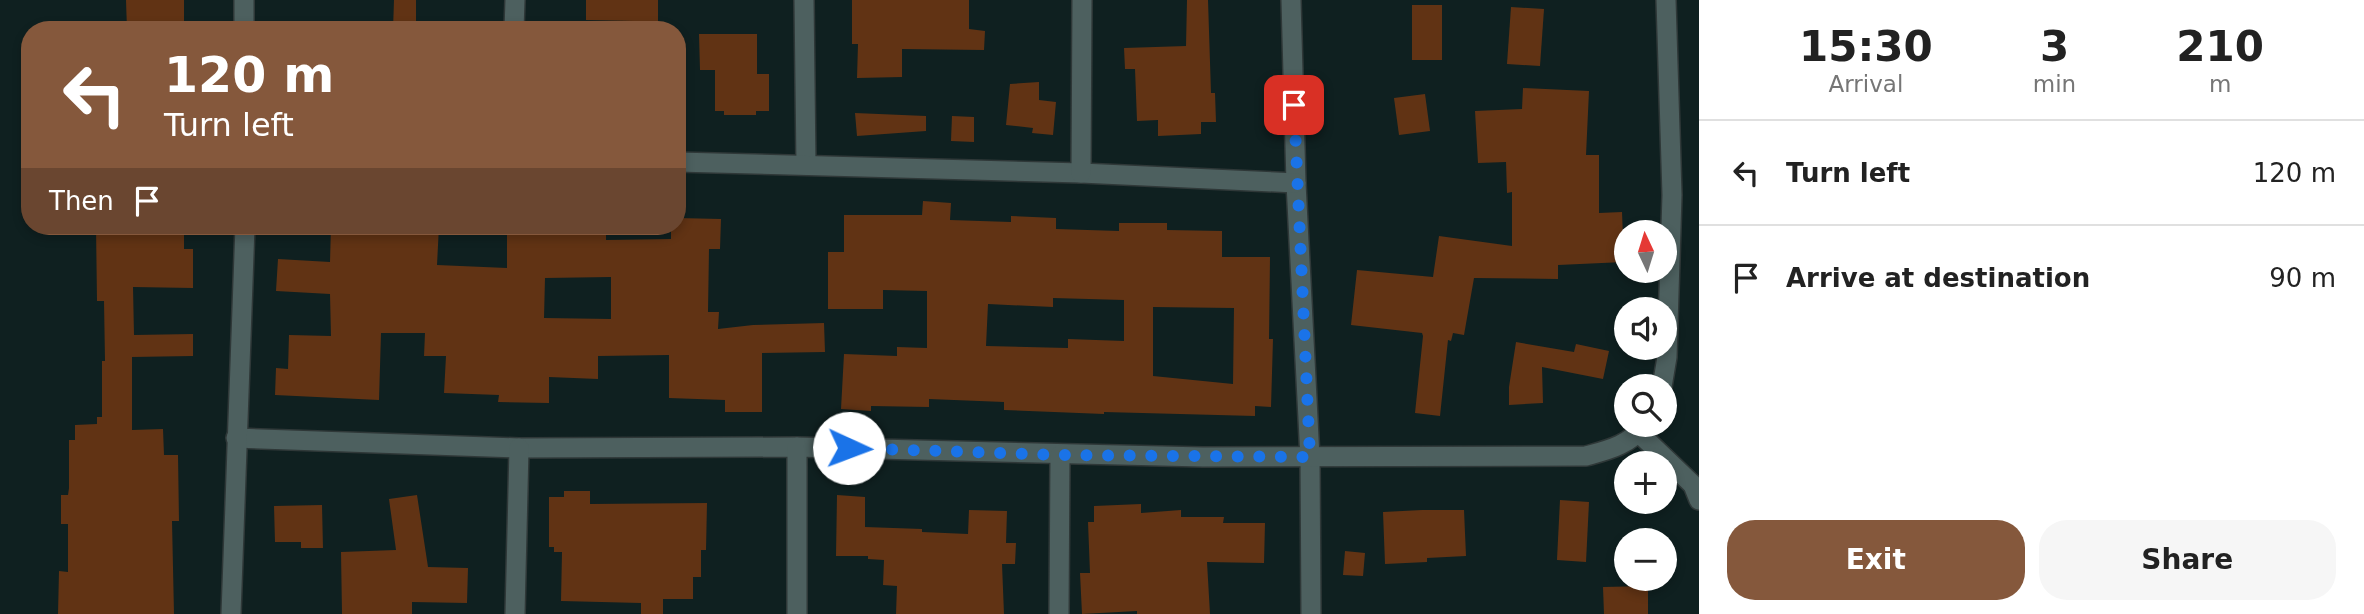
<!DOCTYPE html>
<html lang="en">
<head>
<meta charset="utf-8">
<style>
  :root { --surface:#fff; --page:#f6f6f6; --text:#222; --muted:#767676; --line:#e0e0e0; --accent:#85583c }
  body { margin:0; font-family:"DejaVu Sans",sans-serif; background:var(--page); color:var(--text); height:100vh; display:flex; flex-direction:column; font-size:26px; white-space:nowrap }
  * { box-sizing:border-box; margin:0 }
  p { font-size:23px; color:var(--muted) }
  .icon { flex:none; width:38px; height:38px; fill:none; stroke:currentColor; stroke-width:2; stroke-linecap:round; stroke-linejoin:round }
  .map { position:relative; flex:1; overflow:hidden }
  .sheet { display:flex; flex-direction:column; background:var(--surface); width:665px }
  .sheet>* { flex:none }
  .banner { position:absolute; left:21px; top:21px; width:665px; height:214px; border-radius:28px; box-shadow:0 4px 10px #0003; background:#85583c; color:#fff; overflow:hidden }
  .needle { width:46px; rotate:356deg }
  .controls { position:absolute; left:1614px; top:220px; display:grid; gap:14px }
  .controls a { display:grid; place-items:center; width:63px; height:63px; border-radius:50%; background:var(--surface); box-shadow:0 4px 10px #0003; font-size:35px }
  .pin { position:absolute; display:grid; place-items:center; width:60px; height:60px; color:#fff; margin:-30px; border-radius:14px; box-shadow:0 4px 10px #0006 }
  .me { position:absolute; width:77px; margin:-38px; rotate:92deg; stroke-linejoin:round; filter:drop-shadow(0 0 5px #0008) }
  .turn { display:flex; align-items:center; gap:24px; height:147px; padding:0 28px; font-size:32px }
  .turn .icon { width:91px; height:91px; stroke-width:2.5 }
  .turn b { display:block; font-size:49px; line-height:60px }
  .then { display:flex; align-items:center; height:66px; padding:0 28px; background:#0003; gap:14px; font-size:26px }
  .eta { display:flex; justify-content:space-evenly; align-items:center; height:119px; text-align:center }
  .eta b { font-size:42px; font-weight:700; line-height:49px }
  .action { display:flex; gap:14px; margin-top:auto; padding:14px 28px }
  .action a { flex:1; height:80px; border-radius:28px; background:var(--accent); color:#fff; font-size:28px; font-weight:700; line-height:80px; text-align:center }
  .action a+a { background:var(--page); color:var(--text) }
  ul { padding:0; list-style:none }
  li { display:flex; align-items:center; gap:21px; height:105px; padding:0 28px; border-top:2px solid var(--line) }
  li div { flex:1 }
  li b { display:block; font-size:26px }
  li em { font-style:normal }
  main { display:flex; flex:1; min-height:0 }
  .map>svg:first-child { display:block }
</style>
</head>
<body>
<main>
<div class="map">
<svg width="1699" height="614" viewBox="0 0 1699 614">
  <rect width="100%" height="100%" fill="#0f2020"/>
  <g fill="#613314" fill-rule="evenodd">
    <path d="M126 0H184V30H127Z"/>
    <path d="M394 0H416V30H393Z"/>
    <path d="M586 0H658V21H655V30H634V21L586 20Z"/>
    <path d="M852 0H969V29L985 31 984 50 902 49V77L857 78 858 44H852Z"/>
    <path d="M1187 0H1208L1211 93H1215L1216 122H1201V134L1158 136V120L1137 121 1135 69H1125L1124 48 1186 46Z"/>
    <rect x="1412" y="5" width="30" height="55"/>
    <path d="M1511 7 1544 9 1540 66 1507 64Z"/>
    <path d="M699 34H757V74H769V111H756V115H724V111H715V70H700Z"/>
    <path d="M1039 82V100L1056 102 1053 135 1032 133 1033 128 1006 125 1010 84Z"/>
    <path d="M1523 88 1589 91 1586 155H1599V213L1622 212 1624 262 1558 265V279L1474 278 1464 335 1453 333 1451 341 1448 340 1440 416 1415 413 1423 336 1422 333 1351 325 1357 270 1433 277 1439 236 1512 246V192L1507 193 1506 162 1478 163 1475 111 1522 109Z"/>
    <path d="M1425 94 1430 131 1399 135 1394 98Z"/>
    <path d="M855 113 926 116V131L857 136Z"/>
    <path d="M952 116 974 117V142L951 141Z"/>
    <path d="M923 201 951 203 950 220 1011 222V216L1056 218V229L1119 231V223H1167V230L1222 231V257H1270L1269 339H1273L1271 407 1255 406V416L1104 412V414L1004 410V402L929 399V407L871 406V411L841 409 844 354 897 356V347L927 348V291L883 290V309H828V252H844V215H922ZM1053 298 1124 300V341L1068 339V348L986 346 988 304 1053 307ZM1153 307 1234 308 1233 384 1153 376Z"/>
    <path d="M677 218 721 219 720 249H709L708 312H719L718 329 753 325 824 323 825 352 762 353V412H725V400L669 398V355L598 356V379L549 377V403L498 402 499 395 444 393 446 356H424L425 333H381L379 400 275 395 276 368 288 369 289 335 331 336 330 294 276 291 278 259 330 262 331 226H439L437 265 507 268V228L606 229V240L671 239V226H677ZM611 277V319L544 318 545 278Z"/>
    <path d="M96 226H184V249H193V288L133 287 134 335 193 334V356L132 357V430L163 429 164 455H178L179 521H172L174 614H58L59 571 68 572V524H61V495H68L69 488V440H75V425L97 424V417H102V361H105L104 301H97Z"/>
    <path d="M1516 342 1574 352 1576 344 1609 351 1603 379 1542 367 1543 403 1509 405V387Z"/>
    <path d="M564 491H590V504L707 503 706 550H701V577H693V599H663V614H641V603L561 601 562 552H554V547H549V497H564Z"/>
    <path d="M417 495 428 567 468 568 467 603 412 602V614H342L341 552 396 550 389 499Z"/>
    <path d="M837 495 865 497V527L922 529V532L968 534 969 510 1007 511 1006 543H1016L1015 564H1002L1004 614H896L897 586 883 585 884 560 868 559V556H836Z"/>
    <path d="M1560 500 1589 502 1586 562 1557 560Z"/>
    <path d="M1141 504V513L1181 510V517H1224L1223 523H1265L1264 563 1207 562 1210 614H1137V611L1082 614 1080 573H1090L1088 522H1094V506Z"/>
    <path d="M322 505 323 548H301V542H275L274 506Z"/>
    <path d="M1422 510H1464L1466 556 1427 558V562L1385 564 1383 512Z"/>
    <path d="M1345 551 1365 553 1363 576 1343 575Z"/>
    <path d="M1648 586V614H1604L1603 587Z"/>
  </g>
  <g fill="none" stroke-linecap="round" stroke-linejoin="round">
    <defs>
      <g id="minor">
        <path d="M244 0V30"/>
        <path d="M804 0 806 165"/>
        <path d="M1291 0 1296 183 1310 458 1311 614"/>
        <path d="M514 30 515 0"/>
        <path d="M677 162 1081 173 1296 183"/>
        <path d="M1081 173 1082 0"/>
        <path d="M1662 387 1667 357 1672 195 1666 0"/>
        <path d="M1639 433 1693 485 1699 500"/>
        <path d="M236 438 519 448 797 447 1203 457 1586 456C1608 450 1630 445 1644 425"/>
        <path d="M797 447V614"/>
        <path d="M231 614 245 226"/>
        <path d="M515 614 519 448"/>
        <path d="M1059 614 1060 455"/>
      </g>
    </defs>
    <use href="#minor" stroke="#2f3838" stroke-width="22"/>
    <use href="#minor" stroke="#4d605f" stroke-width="19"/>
  </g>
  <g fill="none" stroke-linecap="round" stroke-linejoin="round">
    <path stroke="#1a73e8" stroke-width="12" stroke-dasharray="0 21.6" d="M849 448 1060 455 1310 457 1294 105"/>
  </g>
</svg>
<div class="controls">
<a><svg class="needle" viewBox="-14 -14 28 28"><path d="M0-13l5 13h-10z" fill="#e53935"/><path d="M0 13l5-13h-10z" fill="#767676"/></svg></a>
<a><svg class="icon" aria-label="sound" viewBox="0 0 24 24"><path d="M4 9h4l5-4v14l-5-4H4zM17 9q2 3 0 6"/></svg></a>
<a><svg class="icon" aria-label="search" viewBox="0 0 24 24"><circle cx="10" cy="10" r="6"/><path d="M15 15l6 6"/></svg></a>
<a>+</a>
<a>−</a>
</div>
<div class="pin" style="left:1294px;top:105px;background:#d93025"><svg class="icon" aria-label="arrive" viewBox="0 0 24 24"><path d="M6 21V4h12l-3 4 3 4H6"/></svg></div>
<svg class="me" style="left:849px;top:448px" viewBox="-20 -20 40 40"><circle r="19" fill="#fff"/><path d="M0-13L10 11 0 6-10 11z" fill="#1a73e8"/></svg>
<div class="banner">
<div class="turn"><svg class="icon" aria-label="left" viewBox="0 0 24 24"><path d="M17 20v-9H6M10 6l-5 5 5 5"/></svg><div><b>120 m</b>Turn left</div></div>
<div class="then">Then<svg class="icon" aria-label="arrive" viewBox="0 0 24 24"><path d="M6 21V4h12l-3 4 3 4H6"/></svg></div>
</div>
</div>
<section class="sheet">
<div class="eta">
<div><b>15:30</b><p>Arrival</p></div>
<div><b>3</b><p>min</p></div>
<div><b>210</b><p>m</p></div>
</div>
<ul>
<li><svg class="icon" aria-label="left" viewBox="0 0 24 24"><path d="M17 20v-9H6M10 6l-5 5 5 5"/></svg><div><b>Turn left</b></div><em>120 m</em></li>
<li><svg class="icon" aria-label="arrive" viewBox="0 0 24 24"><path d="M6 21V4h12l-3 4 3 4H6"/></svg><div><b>Arrive at destination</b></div><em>90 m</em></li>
</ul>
<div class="action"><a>Exit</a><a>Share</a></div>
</section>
</main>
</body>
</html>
